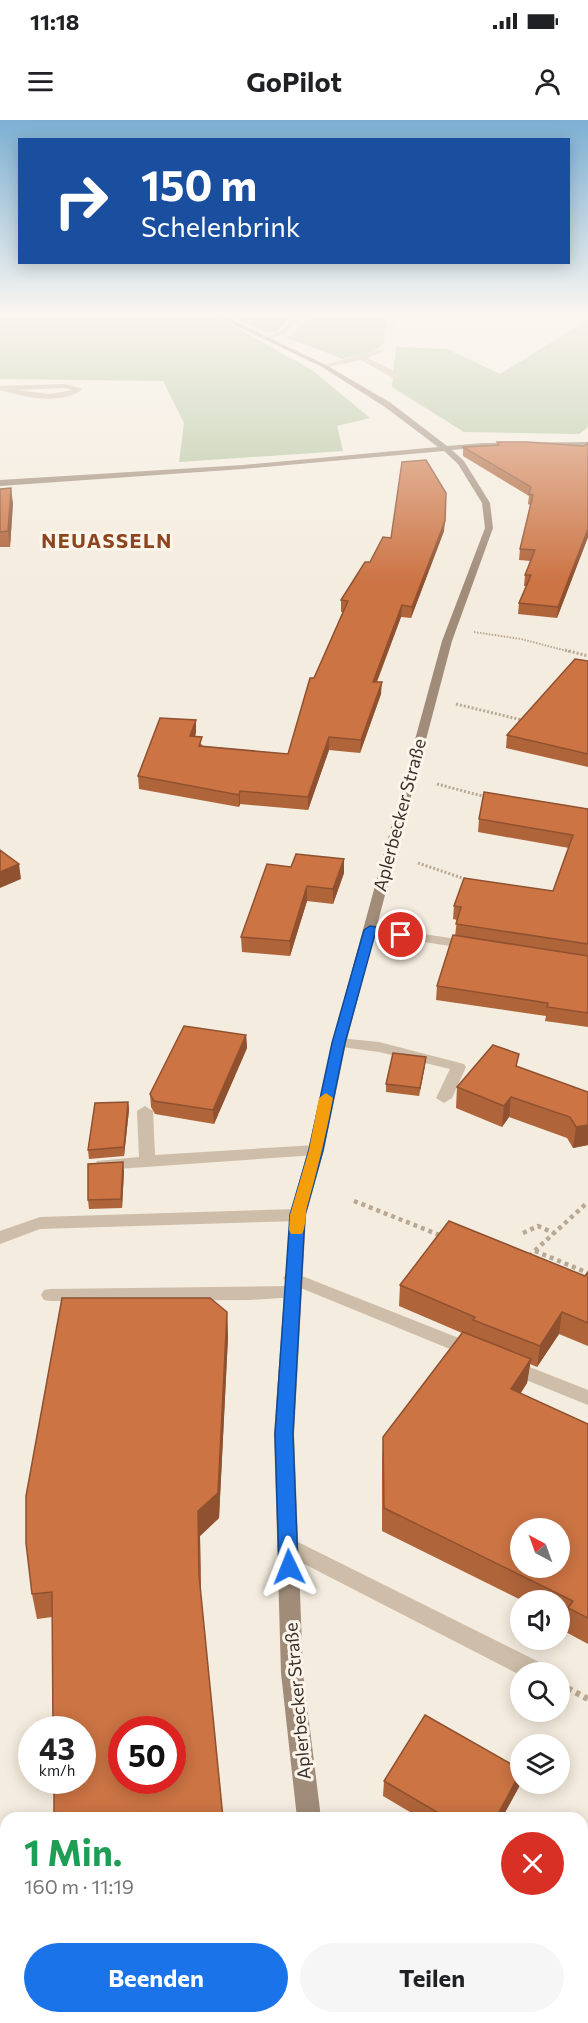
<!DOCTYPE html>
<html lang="de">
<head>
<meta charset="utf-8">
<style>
  :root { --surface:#fff; --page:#f6f6f6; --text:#202124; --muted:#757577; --accent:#1a73e8 }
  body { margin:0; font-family:Commissioner,sans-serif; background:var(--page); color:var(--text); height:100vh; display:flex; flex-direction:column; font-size:22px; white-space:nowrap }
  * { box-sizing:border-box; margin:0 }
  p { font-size:20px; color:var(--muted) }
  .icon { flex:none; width:33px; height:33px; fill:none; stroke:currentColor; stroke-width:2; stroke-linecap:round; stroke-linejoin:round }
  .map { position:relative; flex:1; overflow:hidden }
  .drawer { position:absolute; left:0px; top:1692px; width:588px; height:212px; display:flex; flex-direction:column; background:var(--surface); border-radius:18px 18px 0 0; box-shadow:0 3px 15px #0003 }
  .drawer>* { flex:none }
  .banner { position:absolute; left:18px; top:18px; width:552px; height:126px; border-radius:0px; box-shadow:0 3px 15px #0003; background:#1a4fa0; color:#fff; overflow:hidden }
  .needle { width:39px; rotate:319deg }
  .tools { position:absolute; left:510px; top:1398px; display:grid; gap:12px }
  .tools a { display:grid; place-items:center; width:60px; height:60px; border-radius:50%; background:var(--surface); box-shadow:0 3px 15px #0003; font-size:30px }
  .speed { position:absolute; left:18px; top:1596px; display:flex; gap:12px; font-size:30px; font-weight:700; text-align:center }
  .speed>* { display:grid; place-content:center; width:78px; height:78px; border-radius:50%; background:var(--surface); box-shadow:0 3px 15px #0003; line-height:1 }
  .speed small { font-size:15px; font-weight:400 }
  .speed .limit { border:9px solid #d22; background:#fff; color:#111 }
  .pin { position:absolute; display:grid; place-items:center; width:51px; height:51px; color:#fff; margin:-26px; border:3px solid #fff; border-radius:50%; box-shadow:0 2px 6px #0007 }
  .me { position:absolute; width:66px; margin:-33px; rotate:358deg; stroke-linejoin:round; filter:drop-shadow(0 0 4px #0008) }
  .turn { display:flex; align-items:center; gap:21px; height:126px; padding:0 24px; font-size:27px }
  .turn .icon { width:78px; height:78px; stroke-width:2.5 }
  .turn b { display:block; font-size:42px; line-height:51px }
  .round { display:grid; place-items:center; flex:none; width:63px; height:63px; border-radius:32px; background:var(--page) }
  .summary { display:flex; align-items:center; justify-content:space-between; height:102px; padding:0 24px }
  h1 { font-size:36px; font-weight:700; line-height:45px; color:#1e9e55 }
  .cta { display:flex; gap:12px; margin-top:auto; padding:12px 24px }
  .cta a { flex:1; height:69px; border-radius:36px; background:var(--accent); color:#fff; font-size:24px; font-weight:700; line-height:69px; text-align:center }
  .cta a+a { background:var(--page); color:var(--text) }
  .status { display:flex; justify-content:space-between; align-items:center; height:42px; padding:0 30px; background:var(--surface); direction:ltr }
  .status svg { height:16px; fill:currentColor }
  header { display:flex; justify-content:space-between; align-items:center; height:78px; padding:0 24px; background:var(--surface); font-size:27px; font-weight:700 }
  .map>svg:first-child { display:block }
</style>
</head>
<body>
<div class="status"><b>11:18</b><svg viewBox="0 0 49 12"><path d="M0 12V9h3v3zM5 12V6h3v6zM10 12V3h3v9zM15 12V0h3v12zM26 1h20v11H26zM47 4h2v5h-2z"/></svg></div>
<header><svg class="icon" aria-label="menu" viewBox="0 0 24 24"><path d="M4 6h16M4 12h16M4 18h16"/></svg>GoPilot<svg class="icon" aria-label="person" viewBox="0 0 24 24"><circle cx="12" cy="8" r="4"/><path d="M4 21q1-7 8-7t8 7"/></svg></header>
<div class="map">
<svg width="588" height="1903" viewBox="0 0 588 1903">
  <rect width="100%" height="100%" fill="#f4ecde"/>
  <g fill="#b3c49d">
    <path d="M0 196H215L312 250 370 298 337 306 343 331 179 342 184 303 163 261 0 259Z"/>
    <path d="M231 196H291L276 212H265Z"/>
    <path d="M311 196H385L387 204 384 223 374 231 343 239 288 218Z"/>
    <path d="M588 200V307L579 314 464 312 392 267 396 227 447 229 500 254Z"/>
  </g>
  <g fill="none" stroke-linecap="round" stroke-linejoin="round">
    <path stroke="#b9a893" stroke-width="1.5" stroke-dasharray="1.5 1.5" stroke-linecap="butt" d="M392 213 393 196"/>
    <path stroke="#b9a893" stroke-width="2" stroke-dasharray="1.5 1.5" stroke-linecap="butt" d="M474 512 521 519 571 532"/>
    <g stroke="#b9a893" stroke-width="3" stroke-dasharray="2 2" stroke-linecap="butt">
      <path d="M565 530 588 536"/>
      <path d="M456 584 526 601"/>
      <path d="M437 664 486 677"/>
      <path d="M418 743 468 760"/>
    </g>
    <g stroke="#b9a893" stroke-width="4.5" stroke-dasharray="4 4" stroke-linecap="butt">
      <path d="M354 1081 442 1116"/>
      <path d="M523 1113 538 1106 554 1113"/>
      <path d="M535 1131 588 1153"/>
      <path d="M529 1136 588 1082"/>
    </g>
    <path stroke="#b9a893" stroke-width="6" stroke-dasharray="4.5 4.5" stroke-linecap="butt" d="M560 1564 588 1579"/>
    <g fill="#cdbda9" fill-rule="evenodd">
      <path d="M382 229 384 232 368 238 401 255V259H395L361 240 324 248 320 246Z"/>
      <path d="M65 264 83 269C60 286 25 277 0 270V266ZM65 268 72 270 50 274 16 270Z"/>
      <path d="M339 918 379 922 464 944 466 947 452 978 444 983 436 978 450 949 379 932 334 926 332 923Z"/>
      <path d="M145 986 153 991 155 1035 316 1025 322 1026 324 1030 322 1034 316 1035 103 1050 97 1049 95 1045 97 1041 139 1037 137 991Z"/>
      <path d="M298 1089 304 1091 306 1095 304 1099 298 1101 40 1109 0 1124V1111L40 1097Z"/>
      <path d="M292 1152 479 1226 482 1231 479 1236 473 1238 467 1236 286 1162 283 1158 286 1154Z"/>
      <path d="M291 1166 297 1167 300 1172 297 1177 250 1180 50 1181 44 1180 41 1175 44 1170 50 1169Z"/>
      <path d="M512 1240 588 1270V1285L506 1252 503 1247 506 1242Z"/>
      <path d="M288 1417 545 1545 548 1552H520V1555L281 1432 278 1426 281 1420Z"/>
    </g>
    <g fill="#cdbda9" fill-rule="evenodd">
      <path d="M295 196H302L284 214 265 220 262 218 280 212Z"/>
      <path d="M370 806 470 821 477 825 470 829 365 813 363 810Z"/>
    </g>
    <g fill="#a18c7a" fill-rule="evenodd">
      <path d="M216 196H224L326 245 391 283 447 326 483 323 588 322V326L483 327 452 330 464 341 490 383 493 408 452 521 346 923 324 1030 306 1095 294 1314 303 1553 321 1698H297L281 1553 274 1314 290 1095 308 1030 332 923 442 521 485 408 482 383 458 344 444 331 243 349 0 366V360L243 345 438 327 385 287 322 247Z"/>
      <path d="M320 1898H346L347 1903H321Z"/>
    </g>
  </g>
  <g fill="#af643a">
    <path d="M497 322 584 326 588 323V417L557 498 518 494 519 483 527 466H524L525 455 531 441 519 440 520 429 530 385 528 384 529 376 463 336V327L497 325Z"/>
    <path d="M0 369 13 383 10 427H0Z"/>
    <path d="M444 411 411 498 401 497 377 562 381 574 360 633 329 630 308 690 240 684 239 687 139 669 138 656 196 612 195 617 203 626 288 634 314 558 343 492H341V480L370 442 391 418Z"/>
    <path d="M588 541V647L506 628 507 615Z"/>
    <path d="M588 689V907L545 901 546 896 436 880 437 866 455 816 457 800 453 799 454 786 553 771 569 728 478 712 479 699Z"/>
    <path d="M344 739V753L333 784 307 781 290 836 242 832 241 817 291 747Z"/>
    <path d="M246 915 247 928 214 1004 155 994 151 987 150 974Z"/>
    <path d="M425 945 419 976 386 972V964Z"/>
    <path d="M518 947 588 972V1025L573 1028 567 1018 509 997 502 1007 456 988 457 967Z"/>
    <path d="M128 982 129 990 124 1036 89 1039 88 1030Z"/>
    <path d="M124 1051 122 1088 89 1089 88 1080Z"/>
    <path d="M588 1152V1226L559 1214 537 1247 530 1244 527 1263 520 1274 588 1304V1524L564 1511 566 1503 560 1500V1480H521L382 1411V1340L383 1317 462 1213 399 1186 400 1165 585 1156Z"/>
    <path d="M227 1192 228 1217 219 1398 200 1416 201 1468 52 1497 37 1499 32 1474Z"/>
    <path d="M520 1649V1665L502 1698H420L383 1676 384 1661Z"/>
  </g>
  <g fill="#8f5130">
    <path d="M11 368 13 383 10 427 8 411Z"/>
    <path d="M445 401 444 411 411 498 412 487Z"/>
    <path d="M588 409V417L557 498 558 487Z"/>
    <path d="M402 485 401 497 372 574 373 562Z"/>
    <path d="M382 562 381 574 360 633 361 620Z"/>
    <path d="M196 600V612L191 629 190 616Z"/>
    <path d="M329 617V630L308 690V677Z"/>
    <path d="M240 671V684L239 687V675Z"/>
    <path d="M344 739V753L333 784V769Z"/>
    <path d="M19 744 21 759 0 768V752Z"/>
    <path d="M307 766V781L290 836V821Z"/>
    <path d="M246 915 247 928 214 1004 213 990Z"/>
    <path d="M426 937 425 945 419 976 420 968Z"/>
    <path d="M511 977 509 997 502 1007 504 986Z"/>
    <path d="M128 982 129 990 124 1036V1027Z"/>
    <path d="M588 1005V1025L573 1028 576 1007Z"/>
    <path d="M123 1042 124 1051 122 1088 121 1079Z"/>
    <path d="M227 1192 228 1217 219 1398 200 1416 201 1480 198 1391Z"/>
    <path d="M562 1192 559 1214 537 1247 540 1226Z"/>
    <path d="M531 1239 527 1263 508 1293 511 1269Z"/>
    <path d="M520 1653V1665L502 1698H496Z"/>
  </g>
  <g fill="#cc7444" stroke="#8f5130" stroke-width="1.5" fill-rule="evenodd">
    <path d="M497 322H527L584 326 588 323V409L558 487 519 483 531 455H525L535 430 520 429 533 375 529 374 531 367 463 327 499 325Z"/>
    <path d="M426 340 446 373 445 401 412 487 402 485 373 562H382L361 620 329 617 308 677 240 671 239 675 138 656 160 598 196 600 190 616 202 617 199 626 288 634 310 558H314L348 481 341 480 365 442H370L383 417 391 418 402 342Z"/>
    <path d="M11 368 8 411 0 412V369Z"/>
    <path d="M575 539 588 541V634L507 615Z"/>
    <path d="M484 672 588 689V824L456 804 461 787 454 786 464 758 553 771 573 715 479 699Z"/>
    <path d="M0 730 19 744 0 752Z"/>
    <path d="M296 734 344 739 333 769 307 766 290 821 241 817 267 744 291 747Z"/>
    <path d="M453 815 588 836V893L547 887 548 883 437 866Z"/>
    <path d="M184 906 246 915 213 990 154 981 150 974Z"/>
    <path d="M493 925 519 934 516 946 588 972V1005L576 1007 570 997 511 977 504 986 457 967Z"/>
    <path d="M393 933 426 937 420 968 386 964Z"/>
    <path d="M128 982 124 1027 88 1030 95 983Z"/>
    <path d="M123 1042 121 1079 88 1080V1044Z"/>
    <path d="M449 1101 585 1156 588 1152V1203L562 1192 540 1226 473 1200 475 1197 400 1165Z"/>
    <path d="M62 1178H210L227 1192 218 1373 198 1391 199 1455 223 1698H54V1660H82V1610H53L52 1472 32 1474 26 1423V1376ZM122 1610H172V1660H122Z"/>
    <path d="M463 1212 531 1239 511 1269 588 1304V1498L568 1488 573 1481 384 1388 383 1317ZM520 1408H560V1448H520Z"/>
    <path d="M425 1595 520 1649V1653L496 1698H447L384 1661Z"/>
  </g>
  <linearGradient id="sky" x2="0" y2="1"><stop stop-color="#7cb0d3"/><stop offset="0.42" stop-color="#faf6f0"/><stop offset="1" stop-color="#faf6f0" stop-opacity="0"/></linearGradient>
  <rect width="588" height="462" fill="url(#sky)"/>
  <path fill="#1a73e8" stroke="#114b97" stroke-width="1.5" d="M370 806 401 811 408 815 401 818 375 814 345 923 323 1030 305 1095 293 1314 298 1447 295 1453 289 1455 282 1453 279 1447 275 1314 290 1095 309 1030 332 923 364 810Z"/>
  <path fill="#f59e0b" d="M326 973 333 978C326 1015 317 1051 307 1087 305 1096 306 1106 302 1114H291L289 1110 290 1095 309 1030 319 978Z"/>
  <g text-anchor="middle" stroke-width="6" stroke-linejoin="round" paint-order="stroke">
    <g font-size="18" fill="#3a3029" stroke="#fbf5eb">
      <text transform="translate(400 695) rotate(-75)" y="6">Aplerbecker Straße</text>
      <text transform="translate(298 1581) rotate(-95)" y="6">Aplerbecker Straße</text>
    </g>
    <g font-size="20" font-weight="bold" letter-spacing="1.5" fill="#8e441d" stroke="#fbf5eb">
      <text x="107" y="428">NEUASSELN</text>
    </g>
  </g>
</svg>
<div class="tools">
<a><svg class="needle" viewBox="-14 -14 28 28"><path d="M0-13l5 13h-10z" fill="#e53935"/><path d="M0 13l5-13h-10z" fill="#757577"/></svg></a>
<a><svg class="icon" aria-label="sound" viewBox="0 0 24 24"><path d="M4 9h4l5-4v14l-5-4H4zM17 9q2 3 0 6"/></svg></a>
<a><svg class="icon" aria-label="search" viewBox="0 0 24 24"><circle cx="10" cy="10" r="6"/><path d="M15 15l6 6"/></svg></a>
<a><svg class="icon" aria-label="layers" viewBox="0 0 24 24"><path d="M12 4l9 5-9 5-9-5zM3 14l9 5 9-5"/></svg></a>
</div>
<div class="speed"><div>43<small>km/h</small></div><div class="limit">50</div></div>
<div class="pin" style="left:401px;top:815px;background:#d93025"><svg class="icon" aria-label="arrive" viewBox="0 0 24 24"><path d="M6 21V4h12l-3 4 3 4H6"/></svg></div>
<svg class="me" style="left:289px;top:1447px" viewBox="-20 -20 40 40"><path d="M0-17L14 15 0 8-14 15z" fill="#1a73e8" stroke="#fff" stroke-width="4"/></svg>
<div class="banner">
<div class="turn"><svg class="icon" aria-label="right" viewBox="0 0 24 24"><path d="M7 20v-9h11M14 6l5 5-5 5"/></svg><div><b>150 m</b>Schelenbrink</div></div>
</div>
<section class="drawer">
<div class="summary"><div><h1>1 Min.</h1><p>160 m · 11:19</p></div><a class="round" style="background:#d93025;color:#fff"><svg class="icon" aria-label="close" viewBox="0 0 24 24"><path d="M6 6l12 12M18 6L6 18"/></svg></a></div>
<div class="cta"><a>Beenden</a><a>Teilen</a></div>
</section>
</div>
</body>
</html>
